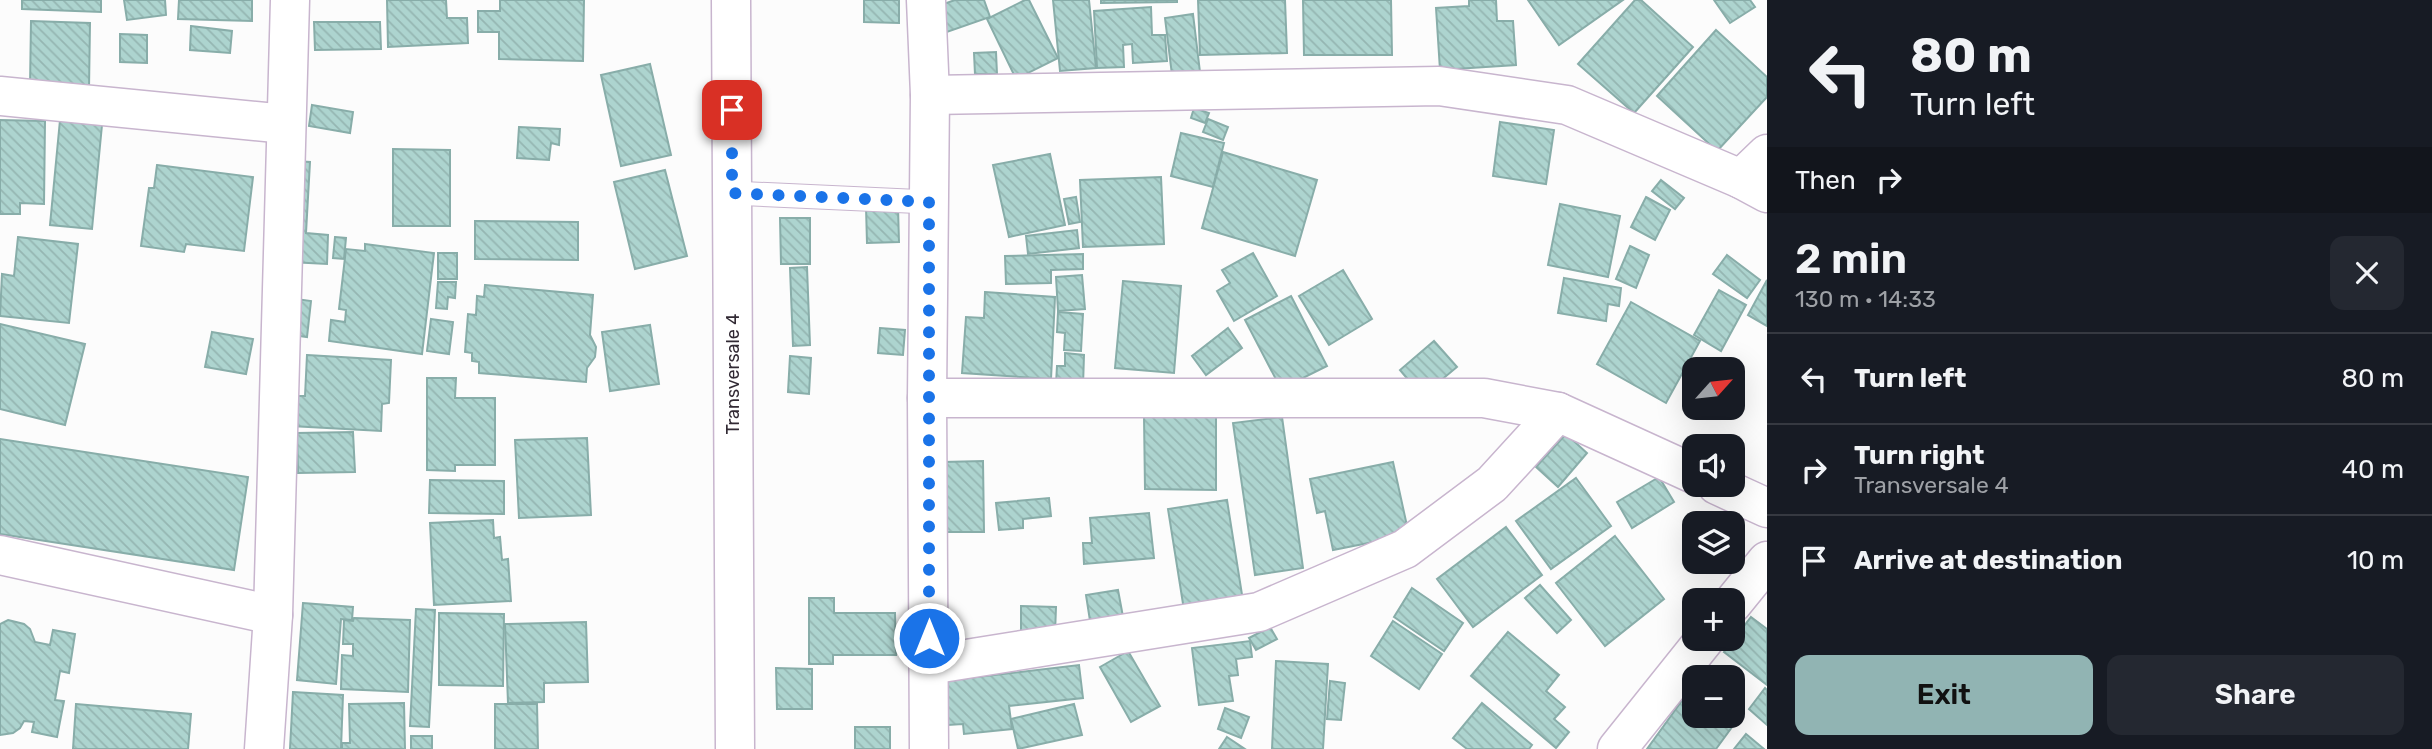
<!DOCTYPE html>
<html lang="en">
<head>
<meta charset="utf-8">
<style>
  :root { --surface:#171b24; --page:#242831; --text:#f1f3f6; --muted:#9ea1a6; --line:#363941; --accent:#91b4b3 }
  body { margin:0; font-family:Rubik,sans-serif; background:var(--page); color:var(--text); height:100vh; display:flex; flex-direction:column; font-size:26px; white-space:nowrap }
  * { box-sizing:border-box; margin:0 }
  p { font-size:23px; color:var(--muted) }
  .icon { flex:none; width:38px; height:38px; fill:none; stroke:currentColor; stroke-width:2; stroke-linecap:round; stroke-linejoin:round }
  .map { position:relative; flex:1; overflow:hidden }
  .side { display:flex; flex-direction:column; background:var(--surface); width:665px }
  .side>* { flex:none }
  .banner { background:#171b24; color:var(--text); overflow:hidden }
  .needle { width:46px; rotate:63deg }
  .buttons { position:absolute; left:1682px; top:357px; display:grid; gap:14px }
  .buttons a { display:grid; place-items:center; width:63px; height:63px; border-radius:14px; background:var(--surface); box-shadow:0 7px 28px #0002; font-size:35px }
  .pin { position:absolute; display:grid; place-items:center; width:60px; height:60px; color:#fff; margin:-30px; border-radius:14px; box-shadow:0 4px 10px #0006 }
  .me { position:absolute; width:77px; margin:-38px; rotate:0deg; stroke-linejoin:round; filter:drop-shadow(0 0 5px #0008) }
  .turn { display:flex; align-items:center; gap:24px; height:147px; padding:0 28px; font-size:32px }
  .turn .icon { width:91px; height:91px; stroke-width:2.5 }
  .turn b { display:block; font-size:49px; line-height:60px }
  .then { display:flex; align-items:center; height:66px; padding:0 28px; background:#0003; gap:14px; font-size:26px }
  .round { display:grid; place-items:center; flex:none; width:74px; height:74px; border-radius:14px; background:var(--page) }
  .summary { display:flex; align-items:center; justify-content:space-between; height:119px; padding:0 28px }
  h1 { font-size:42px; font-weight:600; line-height:52px }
  .cta { display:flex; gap:14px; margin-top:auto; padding:14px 28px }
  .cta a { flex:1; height:80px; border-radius:14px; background:var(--accent); color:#111; font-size:28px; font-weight:600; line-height:80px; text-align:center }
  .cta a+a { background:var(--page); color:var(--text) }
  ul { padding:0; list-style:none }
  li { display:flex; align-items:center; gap:21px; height:91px; padding:0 28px; border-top:2px solid var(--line) }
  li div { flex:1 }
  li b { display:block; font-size:26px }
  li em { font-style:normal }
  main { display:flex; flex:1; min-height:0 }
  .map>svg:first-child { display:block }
</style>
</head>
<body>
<main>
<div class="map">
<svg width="1767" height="749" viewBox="0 0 1767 749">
  <defs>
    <pattern id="building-back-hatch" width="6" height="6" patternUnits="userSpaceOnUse" patternTransform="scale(1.75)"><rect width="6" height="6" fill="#add4cf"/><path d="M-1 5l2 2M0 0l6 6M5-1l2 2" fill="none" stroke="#95b6b2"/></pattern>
  </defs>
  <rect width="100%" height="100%" fill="#fcfcfc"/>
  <g fill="url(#building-back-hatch)" stroke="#88ada9" stroke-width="2">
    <path d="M22 0H101V12L22 9Z"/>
    <path d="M124 0H165L166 15 127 20Z"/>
    <path d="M179 0H252V21L178 19Z"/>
    <path d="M387 0H446L447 18H467L468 43 388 47Z"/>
    <path d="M500 0H584L583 61 499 59V32H478V11H500Z"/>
    <path d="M864 0H899V23L864 22Z"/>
    <path d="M955 0H984L990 17 941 34 932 8Z"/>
    <path d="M1025 0H1029L1058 58 1016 79 987 19Z"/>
    <path d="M1053 0H1089L1096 68 1060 71Z"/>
    <path d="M1101 0H1177V2L1101 3Z"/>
    <path d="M1198 0H1285L1287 53 1200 55Z"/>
    <path d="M1303 0H1391L1392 55H1304Z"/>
    <path d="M1469 0H1496L1497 21H1513L1516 65 1440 70 1436 8 1469 6Z"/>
    <path d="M1528 0H1623L1559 45Z"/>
    <path d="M1635 0H1641L1693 47 1634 113 1578 64Z"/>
    <path d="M1714 0H1750L1755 7 1730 23Z"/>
    <path d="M1151 7 1152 35H1165L1167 61 1133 63 1132 44 1123 45 1124 67 1097 68 1094 11Z"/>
    <path d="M1193 14 1200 72 1172 75 1165 18Z"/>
    <path d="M31 21 90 23 89 89 30 87Z"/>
    <path d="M314 22H380L381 49 315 50Z"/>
    <path d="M191 26 232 31 230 53 190 50Z"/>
    <path d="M1716 30 1767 77V97L1717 151 1657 96Z"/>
    <path d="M120 34 147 35V63L120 62Z"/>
    <path d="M996 52 997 74H975L974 53Z"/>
    <path d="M650 64 671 155 621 166 601 75Z"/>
    <path d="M312 105 353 112 350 133 309 126Z"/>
    <path d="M1194 108 1209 113 1205 123 1191 118Z"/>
    <path d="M1208 119 1228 127 1223 140 1203 132Z"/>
    <path d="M0 120 45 121 44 204 20 203V214H0Z"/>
    <path d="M60 120 102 125 92 229 50 225Z"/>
    <path d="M1500 122 1554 130 1546 184 1493 176Z"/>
    <path d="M519 127 560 129 559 145 551 143 549 160 517 158Z"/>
    <path d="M1181 133 1224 143 1213 187 1171 176Z"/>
    <path d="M393 149 450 150V226H393Z"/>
    <path d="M1223 152 1317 180 1295 256 1202 228Z"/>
    <path d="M1050 154 1065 225 1009 237 993 165Z"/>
    <path d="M295 161 310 162 306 233 328 235 327 264 290 262Z"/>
    <path d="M157 165 253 177 244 251 186 244 184 252 141 246 149 188H154Z"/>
    <path d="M665 170 687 256 635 269 614 182Z"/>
    <path d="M1161 177 1164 244 1083 247 1080 180Z"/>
    <path d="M1661 180 1684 198 1675 209 1652 191Z"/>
    <path d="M1076 197 1080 222 1069 224 1064 199Z"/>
    <path d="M1646 197 1670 210 1655 240 1631 227Z"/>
    <path d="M1560 204 1620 216 1608 277 1548 265Z"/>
    <path d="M866 207H898L899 242 867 243Z"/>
    <path d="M780 218H810V264H781Z"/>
    <path d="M475 221 578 222V260L475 259Z"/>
    <path d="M1077 230 1079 248 1028 254 1026 236Z"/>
    <path d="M18 237 78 244 69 323 0 316 2 274 14 276Z"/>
    <path d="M335 237 346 238 344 259 333 258Z"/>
    <path d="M365 244 434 253 422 354 329 341 331 320 345 322 346 310 339 309 346 249 365 251Z"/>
    <path d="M1630 246 1649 255 1636 288 1616 279Z"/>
    <rect x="438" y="253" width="19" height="26"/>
    <path d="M1253 253 1277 296 1234 321 1217 291 1230 283 1222 270Z"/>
    <path d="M1083 254V269L1051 270V283L1006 284 1005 256Z"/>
    <path d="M1727 255 1760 280 1747 298 1713 274Z"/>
    <path d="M807 267 810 345 793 346 790 268Z"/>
    <path d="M1343 270 1372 319 1329 345 1299 296Z"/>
    <path d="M1082 275 1085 309 1058 311 1056 277Z"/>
    <path d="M1564 278 1621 288 1619 306 1608 304 1606 321 1558 313Z"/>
    <path d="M1767 280V326L1748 315Z"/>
    <path d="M1123 281 1181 286 1174 373 1115 368Z"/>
    <path d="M438 282H456L455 298 448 297 447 309 436 308Z"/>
    <path d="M485 285 593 295 590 335 596 347 595 357 587 368 586 382 479 373V362L472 361V353L465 352 468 314 476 315 477 296 484 297Z"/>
    <path d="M1719 290 1746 305 1721 351 1694 335Z"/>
    <path d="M985 292 1055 297 1051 379 962 373 966 317 984 318Z"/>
    <path d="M1291 296 1327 366 1281 389 1245 320Z"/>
    <path d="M289 298 311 301 307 337 285 334Z"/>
    <path d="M1631 302 1700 341 1666 403 1597 364Z"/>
    <path d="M1058 312 1083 314 1081 351 1064 350 1065 333 1057 332Z"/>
    <path d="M431 319 453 322 449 354 427 351Z"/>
    <path d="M0 324 85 344 65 425 0 409Z"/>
    <path d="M650 325 659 384 610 391 602 332Z"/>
    <path d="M880 328 905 330 903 355 878 353Z"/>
    <path d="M1228 328 1242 348 1206 375 1192 356Z"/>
    <path d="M212 332 253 339 246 374 205 367Z"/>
    <path d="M1434 341 1457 367 1422 396 1400 370Z"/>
    <path d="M1065 353 1084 355 1083 386 1056 384 1057 366H1065Z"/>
    <path d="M307 355 391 360 389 403 382 404 381 431 291 426 293 396H305Z"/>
    <path d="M790 356 811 358 809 394 788 392Z"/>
    <path d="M427 378H456L455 398H495V465H455V471L427 470Z"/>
    <path d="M1144 416H1216V490L1145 489Z"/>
    <path d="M1282 417 1303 568 1255 575 1233 423Z"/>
    <path d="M353 432 355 472 298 473 297 433Z"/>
    <path d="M1566 434 1587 453 1558 487 1536 467Z"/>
    <path d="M587 438 591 515 519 518 515 440Z"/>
    <path d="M0 439 248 477 234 570 0 534Z"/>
    <path d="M983 461 984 532H945L943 462Z"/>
    <path d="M1393 462 1409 535 1333 550 1325 511 1317 513 1310 479Z"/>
    <path d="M1659 477 1674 502 1632 528 1617 502Z"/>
    <path d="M1576 478 1611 526 1551 569 1516 521Z"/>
    <path d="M430 480 504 481V514L429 513Z"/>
    <path d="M1049 498 1051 516 1023 519V528L999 530 996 503Z"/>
    <path d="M1227 500 1243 601 1184 610 1168 509Z"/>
    <path d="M1149 513 1154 558 1084 564 1083 543H1092L1090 518Z"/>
    <path d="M493 520 494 538 500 537 502 560 508 559 511 601 434 605 430 523Z"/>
    <path d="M1506 527 1542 575 1473 627 1437 579Z"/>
    <path d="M1615 536 1664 599 1605 646 1556 583Z"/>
    <path d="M1540 585 1571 620 1557 633 1525 598Z"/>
    <path d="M1412 588 1463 623 1444 651 1394 617Z"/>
    <path d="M1118 590 1124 622 1091 627 1086 595Z"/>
    <path d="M809 598H834V613H895L896 655H833V664H809Z"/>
    <path d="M303 603 353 607 352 620 341 619 336 684 297 680Z"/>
    <path d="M1021 606 1056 607 1055 634H1021Z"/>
    <path d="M416 609 435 610 429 727 410 726Z"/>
    <path d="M439 613 504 614 503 686 439 685Z"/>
    <path d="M1751 617 1767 629V685L1724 652Z"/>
    <path d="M354 618 410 620 408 692 341 689 342 655 353 656V644H343L344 620 353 621Z"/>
    <path d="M8 620 24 624 30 629 35 642 50 645 53 630 75 634 69 673 60 671 55 700 64 701 57 737 32 732 34 722 24 721 20 728 13 733 0 735V624Z"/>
    <path d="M1393 621 1442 654 1419 689 1371 656Z"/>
    <path d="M586 622 588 682 544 683V702L508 703 505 624Z"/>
    <path d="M1270 627 1277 639 1256 650 1249 638Z"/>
    <path d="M1508 632 1559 675 1546 691 1565 707 1554 719 1569 732 1556 748 1471 676Z"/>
    <path d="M1250 641 1252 657 1236 659 1238 675 1229 676 1233 701 1199 705 1192 648Z"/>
    <path d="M1128 651 1160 706 1131 722 1100 667Z"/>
    <path d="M1276 661 1328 664 1323 749H1272Z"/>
    <path d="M1079 665 1083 698 1009 706 1012 729 964 734 963 724 948 725 943 681Z"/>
    <path d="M776 668 812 669V709H777Z"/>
    <path d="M1330 681 1345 683 1341 720 1327 719Z"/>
    <path d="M1694 684V716H1732V704L1743 712 1716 749H1647Z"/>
    <path d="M1765 688 1767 690V725L1749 709Z"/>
    <path d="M293 692 343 695 341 749H290Z"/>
    <path d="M404 703 405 749H342V743H350L349 704Z"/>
    <path d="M1482 703 1532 745 1529 749H1467L1453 738Z"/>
    <path d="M76 704 191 714 188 749H73Z"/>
    <path d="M495 704H537L538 749H495Z"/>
    <path d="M1074 704 1082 735 1018 749 1011 719Z"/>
    <path d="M1225 708 1249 717 1241 738 1218 729Z"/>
    <rect x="855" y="727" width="35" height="22"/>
    <path d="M1746 734 1764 749H1734Z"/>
    <rect x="411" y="736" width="21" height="13"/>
    <path d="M1227 737 1245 749H1219Z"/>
  </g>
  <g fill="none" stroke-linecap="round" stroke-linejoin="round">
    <defs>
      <path id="lane" d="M732 193 929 202"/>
      <g id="street">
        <path d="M926 0 930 95 927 398 929 749"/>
        <path d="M930 95 1439 86 1567 105 1741 179 1767 193"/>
        <path d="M0 96 286 124"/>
        <path d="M1741 179 1767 154"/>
        <path d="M927 398H1484L1558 412 1694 474"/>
        <path d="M1717 485 1767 508"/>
        <path d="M0 555 273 615"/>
        <path d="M1732 604 1767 561"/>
        <path d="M929 665 1259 612 1405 549 1492 484 1558 412"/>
        <path d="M264 749 273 615 290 0"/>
        <path d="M1617 749 1705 639"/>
      </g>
      <path id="secondary" d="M731 0 735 749"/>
    </defs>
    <use href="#lane" stroke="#c8b5ce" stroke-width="25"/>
    <use href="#street" stroke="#c8b5ce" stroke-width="41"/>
    <use href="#secondary" stroke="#c8b5ce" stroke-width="41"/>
    <use href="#lane" stroke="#fff" stroke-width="23"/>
    <use href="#street" stroke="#fff" stroke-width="38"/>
    <use href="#secondary" stroke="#fff" stroke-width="38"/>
  </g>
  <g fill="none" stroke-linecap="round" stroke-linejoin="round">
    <path stroke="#1a73e8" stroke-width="12" stroke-dasharray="0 21.6" d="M732 110V193L929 202V638"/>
  </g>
  <g text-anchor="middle" stroke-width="5" stroke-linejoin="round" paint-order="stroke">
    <g font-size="18" fill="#322a34" stroke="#fff">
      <text transform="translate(733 374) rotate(-90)" y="6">Transversale 4</text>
    </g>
  </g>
</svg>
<div class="buttons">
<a><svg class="needle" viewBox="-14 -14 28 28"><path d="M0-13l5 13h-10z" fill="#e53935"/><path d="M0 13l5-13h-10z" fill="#9ea1a6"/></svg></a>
<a><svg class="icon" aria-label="sound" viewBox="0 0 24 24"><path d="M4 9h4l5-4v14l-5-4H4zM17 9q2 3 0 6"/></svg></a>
<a><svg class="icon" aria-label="layers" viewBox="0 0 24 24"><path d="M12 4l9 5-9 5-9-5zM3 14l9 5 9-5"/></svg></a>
<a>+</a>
<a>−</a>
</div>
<div class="pin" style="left:732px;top:110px;background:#d93025"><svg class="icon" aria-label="arrive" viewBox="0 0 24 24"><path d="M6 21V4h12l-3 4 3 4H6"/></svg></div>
<svg class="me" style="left:929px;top:638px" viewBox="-20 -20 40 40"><circle r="17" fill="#1a73e8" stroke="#fff" stroke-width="3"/><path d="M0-11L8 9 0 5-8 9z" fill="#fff"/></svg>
</div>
<section class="side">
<div class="banner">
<div class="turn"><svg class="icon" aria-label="left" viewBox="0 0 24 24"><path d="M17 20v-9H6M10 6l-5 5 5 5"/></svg><div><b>80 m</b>Turn left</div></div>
<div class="then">Then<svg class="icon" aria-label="right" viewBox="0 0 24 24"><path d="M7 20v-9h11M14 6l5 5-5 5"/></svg></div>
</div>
<div class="summary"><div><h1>2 min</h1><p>130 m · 14:33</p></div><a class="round"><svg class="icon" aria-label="close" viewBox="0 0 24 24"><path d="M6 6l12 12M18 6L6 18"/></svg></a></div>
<ul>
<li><svg class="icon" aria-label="left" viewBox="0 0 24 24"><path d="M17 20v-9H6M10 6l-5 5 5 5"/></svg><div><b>Turn left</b></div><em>80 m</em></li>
<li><svg class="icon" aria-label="right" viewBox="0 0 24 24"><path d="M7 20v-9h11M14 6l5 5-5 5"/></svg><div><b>Turn right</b><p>Transversale 4</p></div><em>40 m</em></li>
<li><svg class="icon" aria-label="arrive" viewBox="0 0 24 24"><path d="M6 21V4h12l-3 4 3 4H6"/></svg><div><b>Arrive at destination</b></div><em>10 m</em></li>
</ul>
<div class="cta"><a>Exit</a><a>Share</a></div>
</section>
</main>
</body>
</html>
